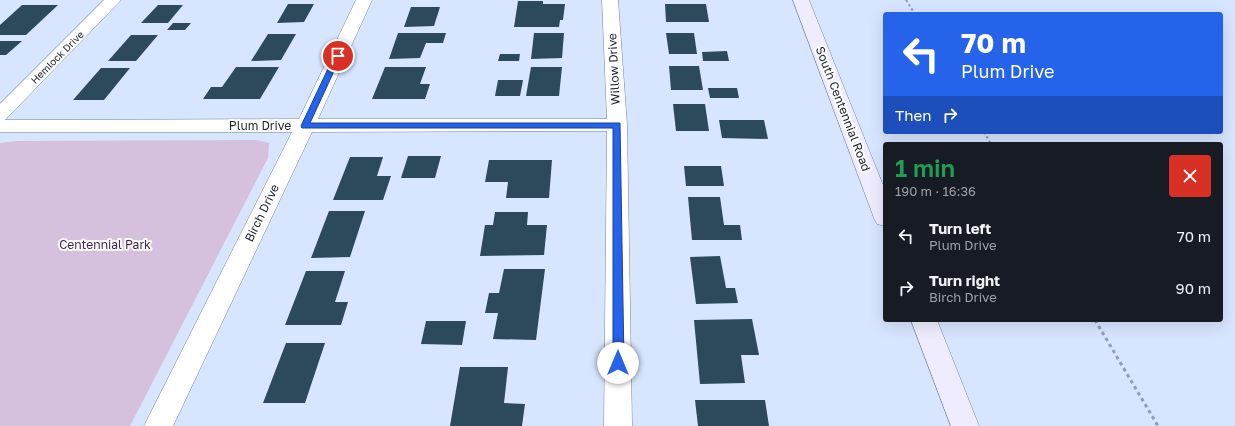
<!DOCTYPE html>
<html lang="en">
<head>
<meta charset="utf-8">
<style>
  :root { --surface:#171b24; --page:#20242c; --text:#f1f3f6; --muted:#9ea1a6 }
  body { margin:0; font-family:"Golos Text",sans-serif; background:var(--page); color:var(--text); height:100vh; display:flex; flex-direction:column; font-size:15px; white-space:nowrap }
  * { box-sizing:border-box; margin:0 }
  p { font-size:13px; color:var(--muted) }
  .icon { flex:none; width:22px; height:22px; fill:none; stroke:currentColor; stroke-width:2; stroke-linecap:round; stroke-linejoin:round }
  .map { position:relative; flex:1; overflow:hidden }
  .sheet { position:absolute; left:883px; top:142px; width:340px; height:180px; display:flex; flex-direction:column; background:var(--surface); border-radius:4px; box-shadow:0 4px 16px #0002 }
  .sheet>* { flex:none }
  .top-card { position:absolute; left:883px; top:12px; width:340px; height:122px; border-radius:4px; box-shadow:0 4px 16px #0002; background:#2563eb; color:#fff; overflow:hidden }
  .pin { position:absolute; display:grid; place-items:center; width:34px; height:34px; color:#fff; margin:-17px; border:2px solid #fff; border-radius:50%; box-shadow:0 1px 4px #0007 }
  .me { position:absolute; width:44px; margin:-22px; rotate:0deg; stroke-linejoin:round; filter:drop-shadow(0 0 3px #0008) }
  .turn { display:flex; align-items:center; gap:14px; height:84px; padding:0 12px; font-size:18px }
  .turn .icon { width:52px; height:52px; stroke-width:2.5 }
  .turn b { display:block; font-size:28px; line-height:34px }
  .then { display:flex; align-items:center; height:38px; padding:0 12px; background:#0003; gap:8px; font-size:15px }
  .round { display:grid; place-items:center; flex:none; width:42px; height:42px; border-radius:4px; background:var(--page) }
  .overview { display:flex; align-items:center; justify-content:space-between; height:68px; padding:0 12px }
  h1 { font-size:24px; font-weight:600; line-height:30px; color:#1e9e55 }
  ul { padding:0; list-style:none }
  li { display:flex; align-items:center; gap:12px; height:52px; padding:0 12px }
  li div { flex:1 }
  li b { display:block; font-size:15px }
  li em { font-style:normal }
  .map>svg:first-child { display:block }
</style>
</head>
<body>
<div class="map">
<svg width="1235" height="426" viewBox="0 0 1235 426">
  <rect width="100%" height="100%" fill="#d8e5ff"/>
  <path fill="#d5c0de" d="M257 140 269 143 268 158 130 426H0V143L16 141Z"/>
  <g fill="#2c4a5c">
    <path d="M518 1H543V4H565L563 20H560L559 27H514Z"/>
    <path d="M288 4H314L304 22 277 23Z"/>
    <path d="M665 4H706L709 22H666Z"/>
    <path d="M22 5H58L26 35H0V25Z"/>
    <path d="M158 5H183L168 23H141Z"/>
    <path d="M411 7H440L434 26 404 27Z"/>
    <path d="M173 23H191L185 30H167Z"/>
    <path d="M398 33H446L443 43H426L420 58 389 59Z"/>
    <path d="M534 33H564L562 58 531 59Z"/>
    <path d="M666 33H694L697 54H669Z"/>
    <path d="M268 34H296L281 60 251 61Z"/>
    <path d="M131 35H158L136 61H108Z"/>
    <path d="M0 41H22L6 55H0Z"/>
    <path d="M727 51 729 61H703L702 52Z"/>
    <path d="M500 54H520L519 61H498Z"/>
    <path d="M669 66H699L703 90H671Z"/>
    <path d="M236 67H279L260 99H203L211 87H222Z"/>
    <path d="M385 67H426L420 84H430L425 99H372Z"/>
    <path d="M531 67H562L559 96H526Z"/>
    <path d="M101 68H130L104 100H73Z"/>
    <path d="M498 80H523L520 96H495Z"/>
    <path d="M708 88H737L739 98H710Z"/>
    <path d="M673 104H705L709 131H676Z"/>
    <path d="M719 120H764L768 139 722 138Z"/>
    <path d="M408 156H441L435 178H401Z"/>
    <path d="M350 157H383L377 176H391L383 200H333Z"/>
    <path d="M489 160H552L549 198H506L508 182H485Z"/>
    <path d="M684 166H721L724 186H686Z"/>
    <path d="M688 197H720L724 225H740L742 240H692Z"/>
    <path d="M329 211H365L350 257 311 258Z"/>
    <path d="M495 212H528L527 225H547L544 255 480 256 485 225H493Z"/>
    <path d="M720 256 726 288H735L738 303 696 304 690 257Z"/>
    <path d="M504 269H545L536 340 493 339 498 313H485L489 293H499Z"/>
    <path d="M306 271H345L335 302H348L341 325H285Z"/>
    <path d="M752 319 759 355H741L745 383 700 384 694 320Z"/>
    <path d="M426 321H466L462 345 421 344Z"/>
    <path d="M286 343H325L305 403H263Z"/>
    <path d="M460 367H508L504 403 525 404 522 426H450Z"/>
    <path d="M695 400H765L769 426H698Z"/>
  </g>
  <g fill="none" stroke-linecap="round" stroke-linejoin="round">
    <defs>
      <path id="minor" d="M104 0H121L5 120 299 119 356 0H372L318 119H607L602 0H618L627 125 632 426H604L607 131 312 132 173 426H144L292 132H0V104Z"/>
      <g id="secondary">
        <path d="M793 0H809L885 190V226L877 224 874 218Z"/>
        <path d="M911 320H937L979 426H951Z"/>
      </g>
    </defs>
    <use href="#minor" stroke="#7584a1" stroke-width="1"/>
    <use href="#secondary" stroke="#7584a1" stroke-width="1"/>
    <g stroke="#929db1" stroke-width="2" stroke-dasharray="2.5 2.5" stroke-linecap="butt">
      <path d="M906 0 915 14"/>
      <path d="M984 132 991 144"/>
    </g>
    <path stroke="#929db1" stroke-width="3" stroke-dasharray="3.5 3.5" stroke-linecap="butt" d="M1095 320 1158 426"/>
    <use href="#minor" fill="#fff" fill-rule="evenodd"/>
    <use href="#secondary" fill="#eeecfe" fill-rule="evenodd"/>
  </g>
  <path fill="#2563eb" stroke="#184099" d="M335 54H338L341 56 310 123H620L624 363 622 366 618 368 614 366 613 363V128H302L301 126Z"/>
  <g text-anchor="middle" stroke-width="4" stroke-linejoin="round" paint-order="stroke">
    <g font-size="10" fill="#1c222e" stroke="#fff">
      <text transform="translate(57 57) rotate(-45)" y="4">Hemlock Drive</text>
    </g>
    <g font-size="12" fill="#1c222e" stroke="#fff">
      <text transform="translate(614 69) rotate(-93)" y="4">Willow Drive</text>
      <text transform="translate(843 109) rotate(69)" y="4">South Centennial Road</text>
      <text x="260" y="130">Plum Drive</text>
      <text transform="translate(262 213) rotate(-64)" y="4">Birch Drive</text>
    </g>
    <g font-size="12" fill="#431f51" stroke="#fff">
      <text x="105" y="249">Centennial Park</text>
    </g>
  </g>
</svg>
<div class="pin" style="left:338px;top:56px;background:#d93025"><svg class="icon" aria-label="arrive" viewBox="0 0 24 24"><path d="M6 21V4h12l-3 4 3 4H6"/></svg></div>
<svg class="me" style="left:618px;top:363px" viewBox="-20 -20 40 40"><circle r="19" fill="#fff"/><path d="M0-13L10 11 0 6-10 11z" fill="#2563eb"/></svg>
<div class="top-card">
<div class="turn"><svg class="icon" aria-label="left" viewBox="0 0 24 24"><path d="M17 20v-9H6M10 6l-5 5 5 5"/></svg><div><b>70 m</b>Plum Drive</div></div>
<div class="then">Then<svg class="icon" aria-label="right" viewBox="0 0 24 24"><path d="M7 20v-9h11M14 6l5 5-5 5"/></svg></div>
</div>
<section class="sheet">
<div class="overview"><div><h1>1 min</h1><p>190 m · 16:36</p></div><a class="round" style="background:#d93025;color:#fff"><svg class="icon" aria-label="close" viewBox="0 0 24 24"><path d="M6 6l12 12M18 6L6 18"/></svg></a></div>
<ul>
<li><svg class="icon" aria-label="left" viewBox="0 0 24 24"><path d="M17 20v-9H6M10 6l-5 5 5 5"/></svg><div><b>Turn left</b><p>Plum Drive</p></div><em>70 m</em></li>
<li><svg class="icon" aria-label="right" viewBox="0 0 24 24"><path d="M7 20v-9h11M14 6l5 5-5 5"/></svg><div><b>Turn right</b><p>Birch Drive</p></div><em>90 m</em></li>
</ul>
</section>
</div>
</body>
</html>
